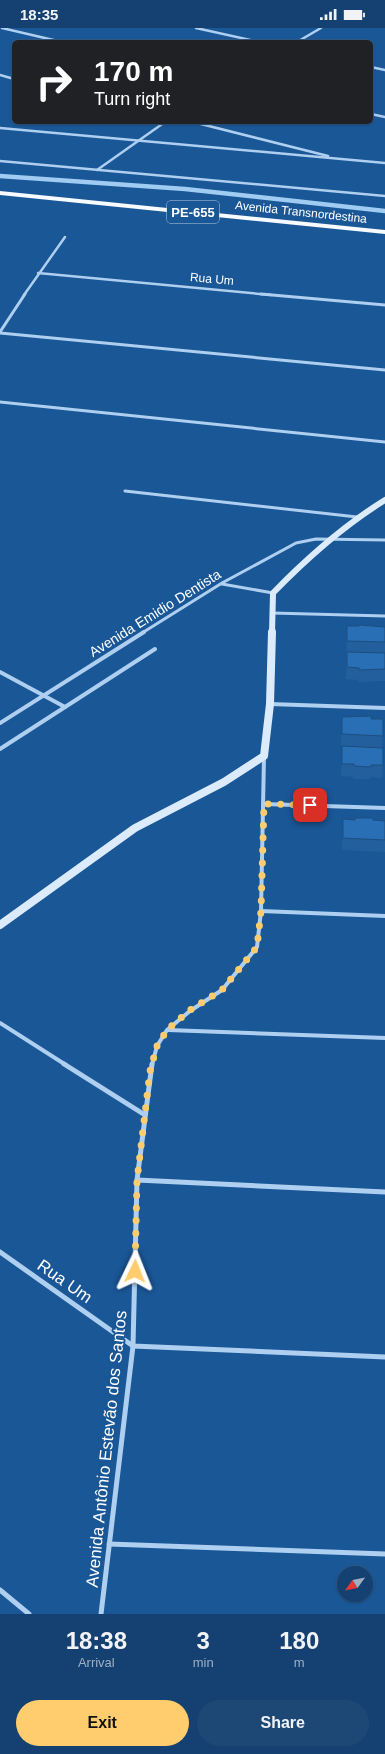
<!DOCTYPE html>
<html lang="en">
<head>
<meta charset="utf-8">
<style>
  :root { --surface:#144171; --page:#1d4876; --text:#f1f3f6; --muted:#9dafc3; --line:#335a84; --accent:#ffcd6d }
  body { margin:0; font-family:Helvetica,sans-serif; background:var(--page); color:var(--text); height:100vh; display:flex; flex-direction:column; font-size:15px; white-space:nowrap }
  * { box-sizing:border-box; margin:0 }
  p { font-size:13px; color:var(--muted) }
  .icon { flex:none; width:22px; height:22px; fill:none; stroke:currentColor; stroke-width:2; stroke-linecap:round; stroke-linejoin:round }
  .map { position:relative; height:1586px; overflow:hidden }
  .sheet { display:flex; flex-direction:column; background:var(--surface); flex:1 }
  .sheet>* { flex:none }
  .guide { position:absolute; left:12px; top:12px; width:361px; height:84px; border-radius:6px; box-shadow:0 1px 3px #0004,0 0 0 1px var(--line); background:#202124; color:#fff; overflow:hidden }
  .needle { width:26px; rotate:237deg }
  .fabs { position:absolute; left:337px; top:1538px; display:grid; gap:8px }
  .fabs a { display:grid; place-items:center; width:36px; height:36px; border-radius:50%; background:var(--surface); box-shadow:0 1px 3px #0004,0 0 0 1px var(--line); font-size:20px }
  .pin { position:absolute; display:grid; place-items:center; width:34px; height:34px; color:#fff; margin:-17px; border-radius:8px; box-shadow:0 2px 6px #0006 }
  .me { position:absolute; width:44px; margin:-22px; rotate:2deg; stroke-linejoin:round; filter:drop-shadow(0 0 3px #0008) }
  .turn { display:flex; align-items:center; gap:14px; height:84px; padding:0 16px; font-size:18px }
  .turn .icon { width:52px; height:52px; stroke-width:2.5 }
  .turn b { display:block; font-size:28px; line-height:34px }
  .eta { display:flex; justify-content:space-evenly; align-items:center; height:68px; text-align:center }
  .eta b { font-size:24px; font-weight:600; line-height:28px }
  .primary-button { display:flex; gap:8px; margin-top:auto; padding:8px 16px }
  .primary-button a { flex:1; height:46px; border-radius:24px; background:var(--accent); color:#111; font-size:16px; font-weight:600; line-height:46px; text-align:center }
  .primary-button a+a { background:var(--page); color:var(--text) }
  .status { display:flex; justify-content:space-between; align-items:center; height:28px; padding:0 20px; background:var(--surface); direction:ltr }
  .status svg { height:11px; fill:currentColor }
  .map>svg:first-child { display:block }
</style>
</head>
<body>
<div class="status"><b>18:35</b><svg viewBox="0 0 49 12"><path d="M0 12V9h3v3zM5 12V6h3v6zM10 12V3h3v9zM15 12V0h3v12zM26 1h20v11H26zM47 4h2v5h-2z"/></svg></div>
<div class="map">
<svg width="385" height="1586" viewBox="0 0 385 1586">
  <rect width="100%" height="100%" fill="#1a5797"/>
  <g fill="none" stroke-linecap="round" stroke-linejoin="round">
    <path stroke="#a0cbf2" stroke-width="4.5" d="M0 148 185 161 385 183"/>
    <g stroke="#aecff0" stroke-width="2.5">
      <path d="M2 0 62 14"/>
      <path d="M196 0 259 14"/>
      <path d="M297 14 321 0"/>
      <path d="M371 39 385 42"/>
      <path d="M0 47 14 51"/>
      <path d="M371 86 385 89"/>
      <path d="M193 94 328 128"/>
      <path d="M0 100 385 135"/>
      <path d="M0 133 385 168"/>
      <path d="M97 142 165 94"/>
      <path d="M38 245 271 267"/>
      <path d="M24 267 65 209"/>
    </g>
    <g stroke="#aecff0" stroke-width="3">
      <path d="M261 266 385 277"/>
      <path d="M0 304 25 266"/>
      <path d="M0 305 385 342"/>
      <path d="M0 374 385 414"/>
      <path d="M125 463 357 489"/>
      <path d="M222 556 273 565"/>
      <path d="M272 585 385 588"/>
      <path d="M142 605 222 555 296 515 316 511 385 512"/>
    </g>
    <g stroke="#aecff0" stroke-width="4">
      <path d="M0 644 65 679"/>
      <path d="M270 676 385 680"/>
      <path d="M0 695 144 604"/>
      <path d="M0 721 155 621"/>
      <path d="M264 776 385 780"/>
      <path d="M261 883 385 888"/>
      <path d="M0 995 66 1037"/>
      <path d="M168 1002 385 1010"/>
      <path d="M152 1037 157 1018 167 1002 190 983 222 962 257 919 261 883 264 728"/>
    </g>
    <g stroke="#aecff0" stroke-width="5">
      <path d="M64 1036 145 1087"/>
      <path d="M137 1152 385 1164"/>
      <path d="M0 1224 133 1318 385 1329"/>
      <path d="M109 1516 385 1526"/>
      <path d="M0 1562 29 1586"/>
      <path d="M101 1586 133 1318 137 1152 152 1036"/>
    </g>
    <path stroke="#dbebfb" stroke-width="6" d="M272 605 273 565C307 530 343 498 385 472"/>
    <path stroke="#dbebfb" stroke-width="8" d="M0 897 135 800 224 754 264 728 270 676 272 604"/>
    <path fill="#f7faff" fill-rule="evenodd" d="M0 163 385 202V206L0 167Z"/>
  </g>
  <g fill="#235f9c">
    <path d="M347 598 385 599V653L358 654V652L346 651Z"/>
    <path d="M342 689 371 691 383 708 382 720 383 737 382 750 370 749V751H353V749L341 748 342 718H341Z"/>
    <path d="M343 791 385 793V824L342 822Z"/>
  </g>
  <g fill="#296fb5" stroke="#1d4e7f">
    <path d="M359 597 385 599V614L347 613V598H359Z"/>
    <path d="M347 624 385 625V641L359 642V640L347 639Z"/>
    <path d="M371 688V691H383V708L342 706V689Z"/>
    <path d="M342 718 383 720V737H371V739L354 738V736H342Z"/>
    <path d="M355 790H373V792L385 793V812L343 810V791L355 792Z"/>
  </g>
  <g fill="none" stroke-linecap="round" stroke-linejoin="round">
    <path stroke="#ffcd6d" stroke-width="7" stroke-dasharray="0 12.6" d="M135 1243 137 1152 150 1043 157 1018 167 1002 190 982 222 962 257 919 261 883 264 776 310 777"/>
  </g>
  <g text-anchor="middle" stroke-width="4" stroke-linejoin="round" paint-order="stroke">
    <g font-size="12" fill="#fff" stroke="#1a5797">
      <text transform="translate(301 184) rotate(6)" y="4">Avenida Transnordestina</text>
      <text transform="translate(212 251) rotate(5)" y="4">Rua Um</text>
    </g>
    <rect fill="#1a5797" stroke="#bacde0" stroke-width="1" x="167" y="173" width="52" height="22" rx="3"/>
    <g font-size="13" font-weight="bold" fill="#fff">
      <text x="193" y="189">PE-655</text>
    </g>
    <g font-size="14" fill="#fff" stroke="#1a5797">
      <text transform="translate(155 585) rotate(-32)" y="5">Avenida Emidio Dentista</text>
    </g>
    <g font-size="17" fill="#fff" stroke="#1a5797">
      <text transform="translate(65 1253) rotate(35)" y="6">Rua Um</text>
      <text transform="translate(106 1421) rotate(-84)" y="6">Avenida Antônio Estevão dos Santos</text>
    </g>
  </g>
</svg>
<div class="fabs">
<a><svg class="needle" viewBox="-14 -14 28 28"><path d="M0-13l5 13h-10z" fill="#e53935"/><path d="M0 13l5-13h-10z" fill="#9dafc3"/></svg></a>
</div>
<div class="pin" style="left:310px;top:777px;background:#d93025"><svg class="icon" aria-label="arrive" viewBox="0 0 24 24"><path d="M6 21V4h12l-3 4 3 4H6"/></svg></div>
<svg class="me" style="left:135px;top:1243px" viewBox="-20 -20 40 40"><path d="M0-17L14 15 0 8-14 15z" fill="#ffcd6d" stroke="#fff" stroke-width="4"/></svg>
<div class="guide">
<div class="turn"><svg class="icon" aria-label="right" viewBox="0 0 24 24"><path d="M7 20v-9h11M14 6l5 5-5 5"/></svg><div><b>170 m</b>Turn right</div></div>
</div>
</div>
<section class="sheet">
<div class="eta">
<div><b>18:38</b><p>Arrival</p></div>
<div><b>3</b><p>min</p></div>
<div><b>180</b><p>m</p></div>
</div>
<div class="primary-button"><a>Exit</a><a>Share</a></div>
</section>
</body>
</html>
